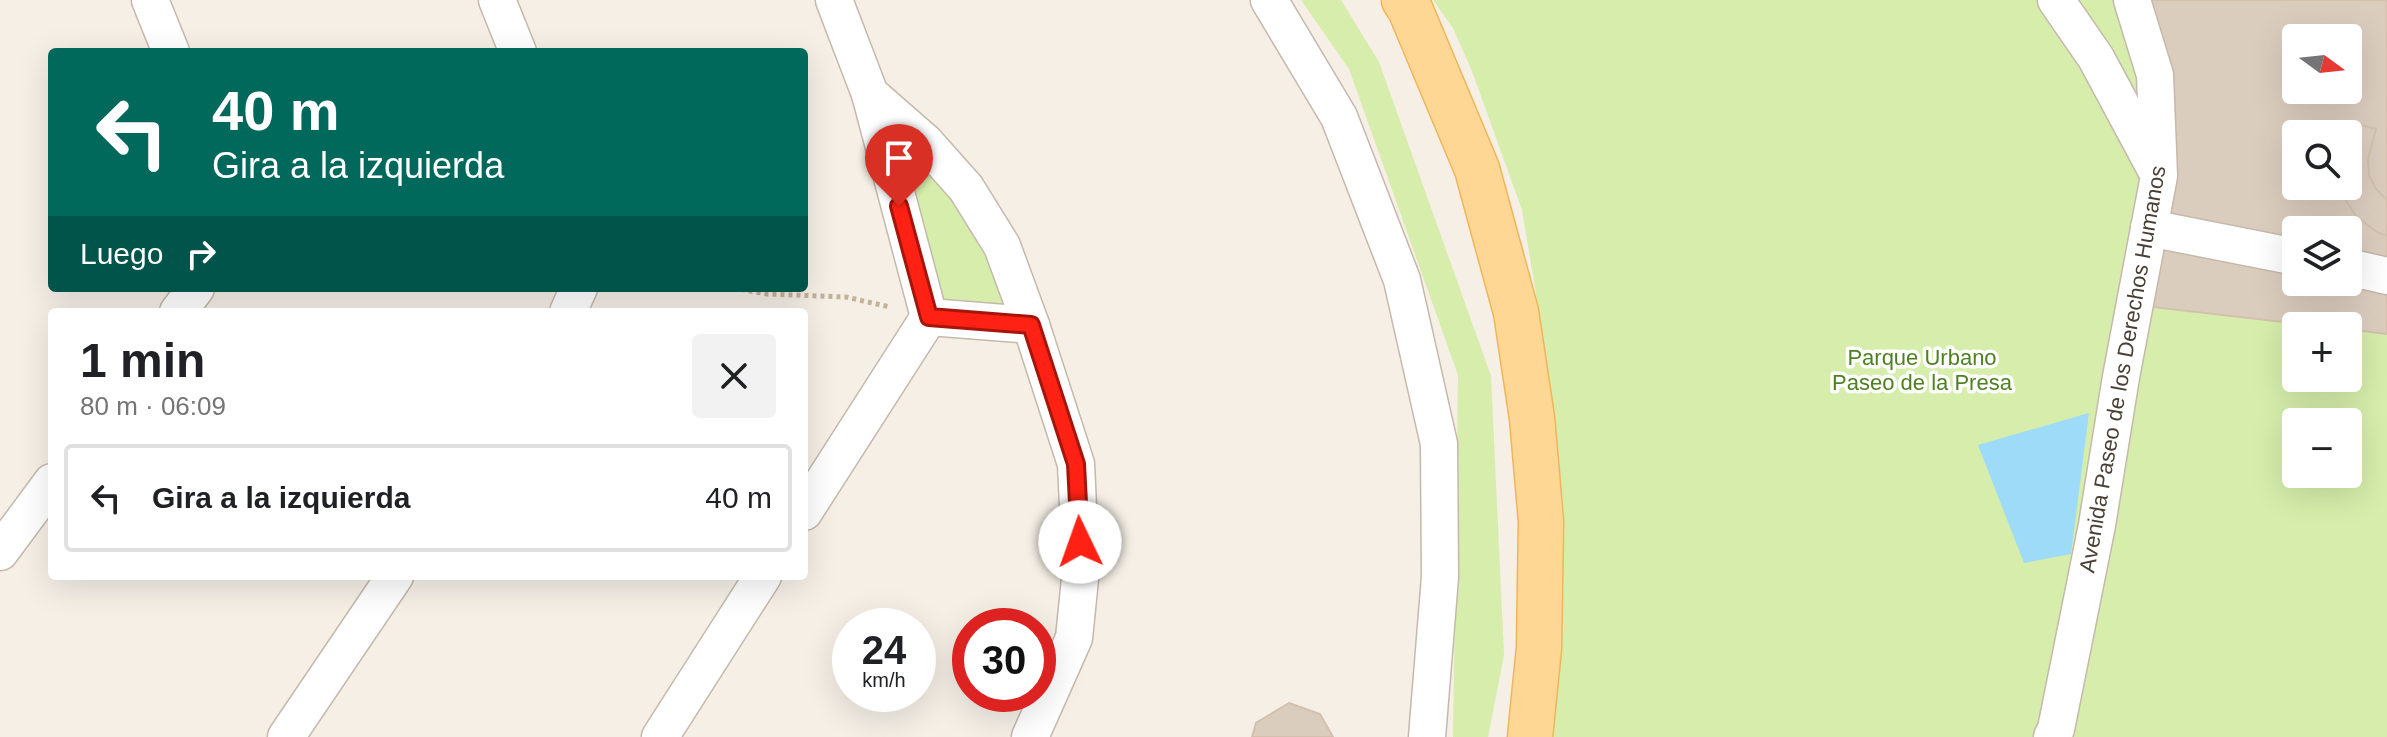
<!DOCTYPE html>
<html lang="es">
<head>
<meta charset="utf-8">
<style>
  :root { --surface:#fff; --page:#f2f2f2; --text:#202124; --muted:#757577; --line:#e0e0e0 }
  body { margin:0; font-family:Arial,sans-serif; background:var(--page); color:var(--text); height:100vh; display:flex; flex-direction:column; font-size:30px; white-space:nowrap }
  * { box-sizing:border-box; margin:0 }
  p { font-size:26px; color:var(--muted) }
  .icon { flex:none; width:44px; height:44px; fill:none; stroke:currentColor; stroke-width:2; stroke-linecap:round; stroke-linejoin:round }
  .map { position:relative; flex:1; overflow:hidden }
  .details { position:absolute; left:48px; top:308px; width:760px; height:272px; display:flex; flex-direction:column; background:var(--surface); border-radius:8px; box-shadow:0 8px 32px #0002 }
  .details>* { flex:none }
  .top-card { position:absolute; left:48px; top:48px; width:760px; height:244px; border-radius:8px; box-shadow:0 8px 32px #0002; background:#00695c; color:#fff; overflow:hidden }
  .needle { width:52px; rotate:105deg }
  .controls { position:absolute; left:2282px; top:24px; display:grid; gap:16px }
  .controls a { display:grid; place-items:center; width:80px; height:80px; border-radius:8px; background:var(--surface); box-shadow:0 8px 32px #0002; font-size:40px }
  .speed { position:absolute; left:832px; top:608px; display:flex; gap:16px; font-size:40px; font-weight:700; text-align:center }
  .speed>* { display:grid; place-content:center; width:104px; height:104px; border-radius:50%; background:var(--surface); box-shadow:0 8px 32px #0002; line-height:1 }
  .speed small { font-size:20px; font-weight:400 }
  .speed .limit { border:12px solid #d22; background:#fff; color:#111 }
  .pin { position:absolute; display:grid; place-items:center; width:68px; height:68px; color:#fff; margin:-82px -34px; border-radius:50% 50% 50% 0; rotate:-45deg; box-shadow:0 0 8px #0007 }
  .pin .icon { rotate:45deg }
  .me { position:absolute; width:88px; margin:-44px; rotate:357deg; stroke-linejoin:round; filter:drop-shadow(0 0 6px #0008) }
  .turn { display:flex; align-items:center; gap:28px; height:168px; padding:0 32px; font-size:36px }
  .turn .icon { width:104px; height:104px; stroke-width:2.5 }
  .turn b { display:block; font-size:56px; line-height:68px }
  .then { display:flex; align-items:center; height:76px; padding:0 32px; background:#0003; gap:16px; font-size:30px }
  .round { display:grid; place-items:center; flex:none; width:84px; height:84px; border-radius:8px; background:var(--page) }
  .summary { display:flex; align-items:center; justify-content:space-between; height:136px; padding:0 32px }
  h1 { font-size:48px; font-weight:700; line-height:60px }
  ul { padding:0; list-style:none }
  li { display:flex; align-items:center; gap:24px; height:108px; margin:0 16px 12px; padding:0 16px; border:4px solid var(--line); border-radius:8px }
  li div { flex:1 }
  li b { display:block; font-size:30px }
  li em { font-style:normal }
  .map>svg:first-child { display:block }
</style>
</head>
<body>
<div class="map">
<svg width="2387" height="737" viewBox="0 0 2387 737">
  <rect width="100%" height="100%" fill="#f5efe6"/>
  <g fill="#d6edab" fill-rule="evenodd">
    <path d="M1301 0H1341L1379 62 1491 376 1504 655 1488 737H1453L1458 375 1349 69Z"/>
    <path d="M1433 0H2387V737H1548L1553 547 1542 330 1522 210 1472 71 1453 28ZM2296 38H2348V90H2296ZM2296 134H2348V186H2296ZM2296 230H2348V282H2296ZM2296 326H2348V378H2296ZM2296 422H2348V474H2296Z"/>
    <path d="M894 139C931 174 967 210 991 255 998 269 1000 289 1004 304L938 301Z"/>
  </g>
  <path fill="#9ddbf8" d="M2089 413 2071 554 2024 563 1978 445Z"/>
  <g fill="#dbcdbe" stroke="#d3c1ad" stroke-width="2" fill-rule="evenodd">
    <path d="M2132 0H2387V334L2348 329V326H2319L2135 305 2160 177ZM2296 38H2348V90H2296ZM2296 134H2348V186H2296ZM2296 230H2348V282H2296Z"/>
    <path d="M2353 123 2376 129 2368 159 2369 175 2376 189 2387 200V236L2377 232 2356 216 2341 193 2339 186H2348V134H2331L2333 126 2349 131Z"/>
    <path d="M1289 703 1320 714 1333 737H1252L1256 723Z"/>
  </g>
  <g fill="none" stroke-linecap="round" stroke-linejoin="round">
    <defs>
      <g id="minor">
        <path d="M150 0 171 52"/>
        <path d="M497 0 518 52"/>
        <path d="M834 0 870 94 929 317"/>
        <path d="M1269 0 1339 117 1402 280 1439 444 1440 577 1427 737"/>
        <path d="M2056 0 2096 58 2155 168"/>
        <path d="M870 94 925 142 966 188 1002 246 1031 325 1076 464 1081 569 1074 638 1030 737"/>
        <path d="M2149 228 2296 257"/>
        <path d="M2348 267 2387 276"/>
        <path d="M178 312 196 288"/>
        <path d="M568 312 579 288"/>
        <path d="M929 317 1031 325"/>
        <path d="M804 512 929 317"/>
        <path d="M0 552 52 482"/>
        <path d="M286 737 395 576"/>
        <path d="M660 737 763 576"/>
        <path d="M2052 737 2056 729 2097 525 2121 377 2159 176 2155 75 2132 0"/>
      </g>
      <path id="major" d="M1404 0 1410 9 1477 169 1516 312 1532 418 1541 521 1539 648 1530 737"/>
    </defs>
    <use href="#minor" stroke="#c4b9ab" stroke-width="39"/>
    <use href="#major" stroke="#f0b55a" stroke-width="47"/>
    <path stroke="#c5b198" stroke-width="5" stroke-dasharray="4 4" stroke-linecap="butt" d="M733 288 767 294 846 297 890 307"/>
    <use href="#minor" stroke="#fff" stroke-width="36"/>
    <use href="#major" stroke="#ffd795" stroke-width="44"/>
  </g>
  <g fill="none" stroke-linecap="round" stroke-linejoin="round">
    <defs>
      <path id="route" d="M899 206 929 317 1031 325 1076 464 1080 542"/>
    </defs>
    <use href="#route" stroke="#a6150c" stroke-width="20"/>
    <use href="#route" stroke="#ff2113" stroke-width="14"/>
  </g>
  <g text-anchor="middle" stroke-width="7" stroke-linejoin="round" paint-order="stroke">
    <g font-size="22" fill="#4e8122" stroke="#fff">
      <text x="1922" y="365">Parque Urbano<tspan x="1922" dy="25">Paseo de la Presa</tspan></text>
    </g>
    <g font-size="22" fill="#493f35" stroke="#fff">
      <text transform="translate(2122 369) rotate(-80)" y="8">Avenida Paseo de los Derechos Humanos</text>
    </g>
  </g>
</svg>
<div class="controls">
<a><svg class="needle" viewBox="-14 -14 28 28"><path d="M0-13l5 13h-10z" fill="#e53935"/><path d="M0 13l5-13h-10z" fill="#757577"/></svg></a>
<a><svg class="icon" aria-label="search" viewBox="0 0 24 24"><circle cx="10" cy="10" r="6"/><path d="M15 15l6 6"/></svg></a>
<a><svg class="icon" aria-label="layers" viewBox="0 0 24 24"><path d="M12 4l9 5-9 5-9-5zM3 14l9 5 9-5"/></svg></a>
<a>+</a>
<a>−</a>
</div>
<div class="speed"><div>24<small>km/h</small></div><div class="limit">30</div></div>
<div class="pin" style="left:899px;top:206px;background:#d93025"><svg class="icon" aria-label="arrive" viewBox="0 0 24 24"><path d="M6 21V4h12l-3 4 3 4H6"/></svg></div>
<svg class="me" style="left:1080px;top:542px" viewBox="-20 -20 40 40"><circle r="19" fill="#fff"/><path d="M0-13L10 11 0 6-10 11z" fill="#ff2113"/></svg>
<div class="top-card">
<div class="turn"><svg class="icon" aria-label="left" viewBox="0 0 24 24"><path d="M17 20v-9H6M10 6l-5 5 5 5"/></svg><div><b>40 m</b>Gira a la izquierda</div></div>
<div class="then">Luego<svg class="icon" aria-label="right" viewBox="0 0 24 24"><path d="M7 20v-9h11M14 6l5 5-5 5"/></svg></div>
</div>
<section class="details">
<div class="summary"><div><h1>1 min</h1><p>80 m · 06:09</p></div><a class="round"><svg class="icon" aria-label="close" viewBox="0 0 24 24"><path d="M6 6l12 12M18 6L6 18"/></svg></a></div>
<ul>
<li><svg class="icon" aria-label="left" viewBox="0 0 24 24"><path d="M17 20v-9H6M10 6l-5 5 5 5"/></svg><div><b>Gira a la izquierda</b></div><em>40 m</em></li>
</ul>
</section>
</div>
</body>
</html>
